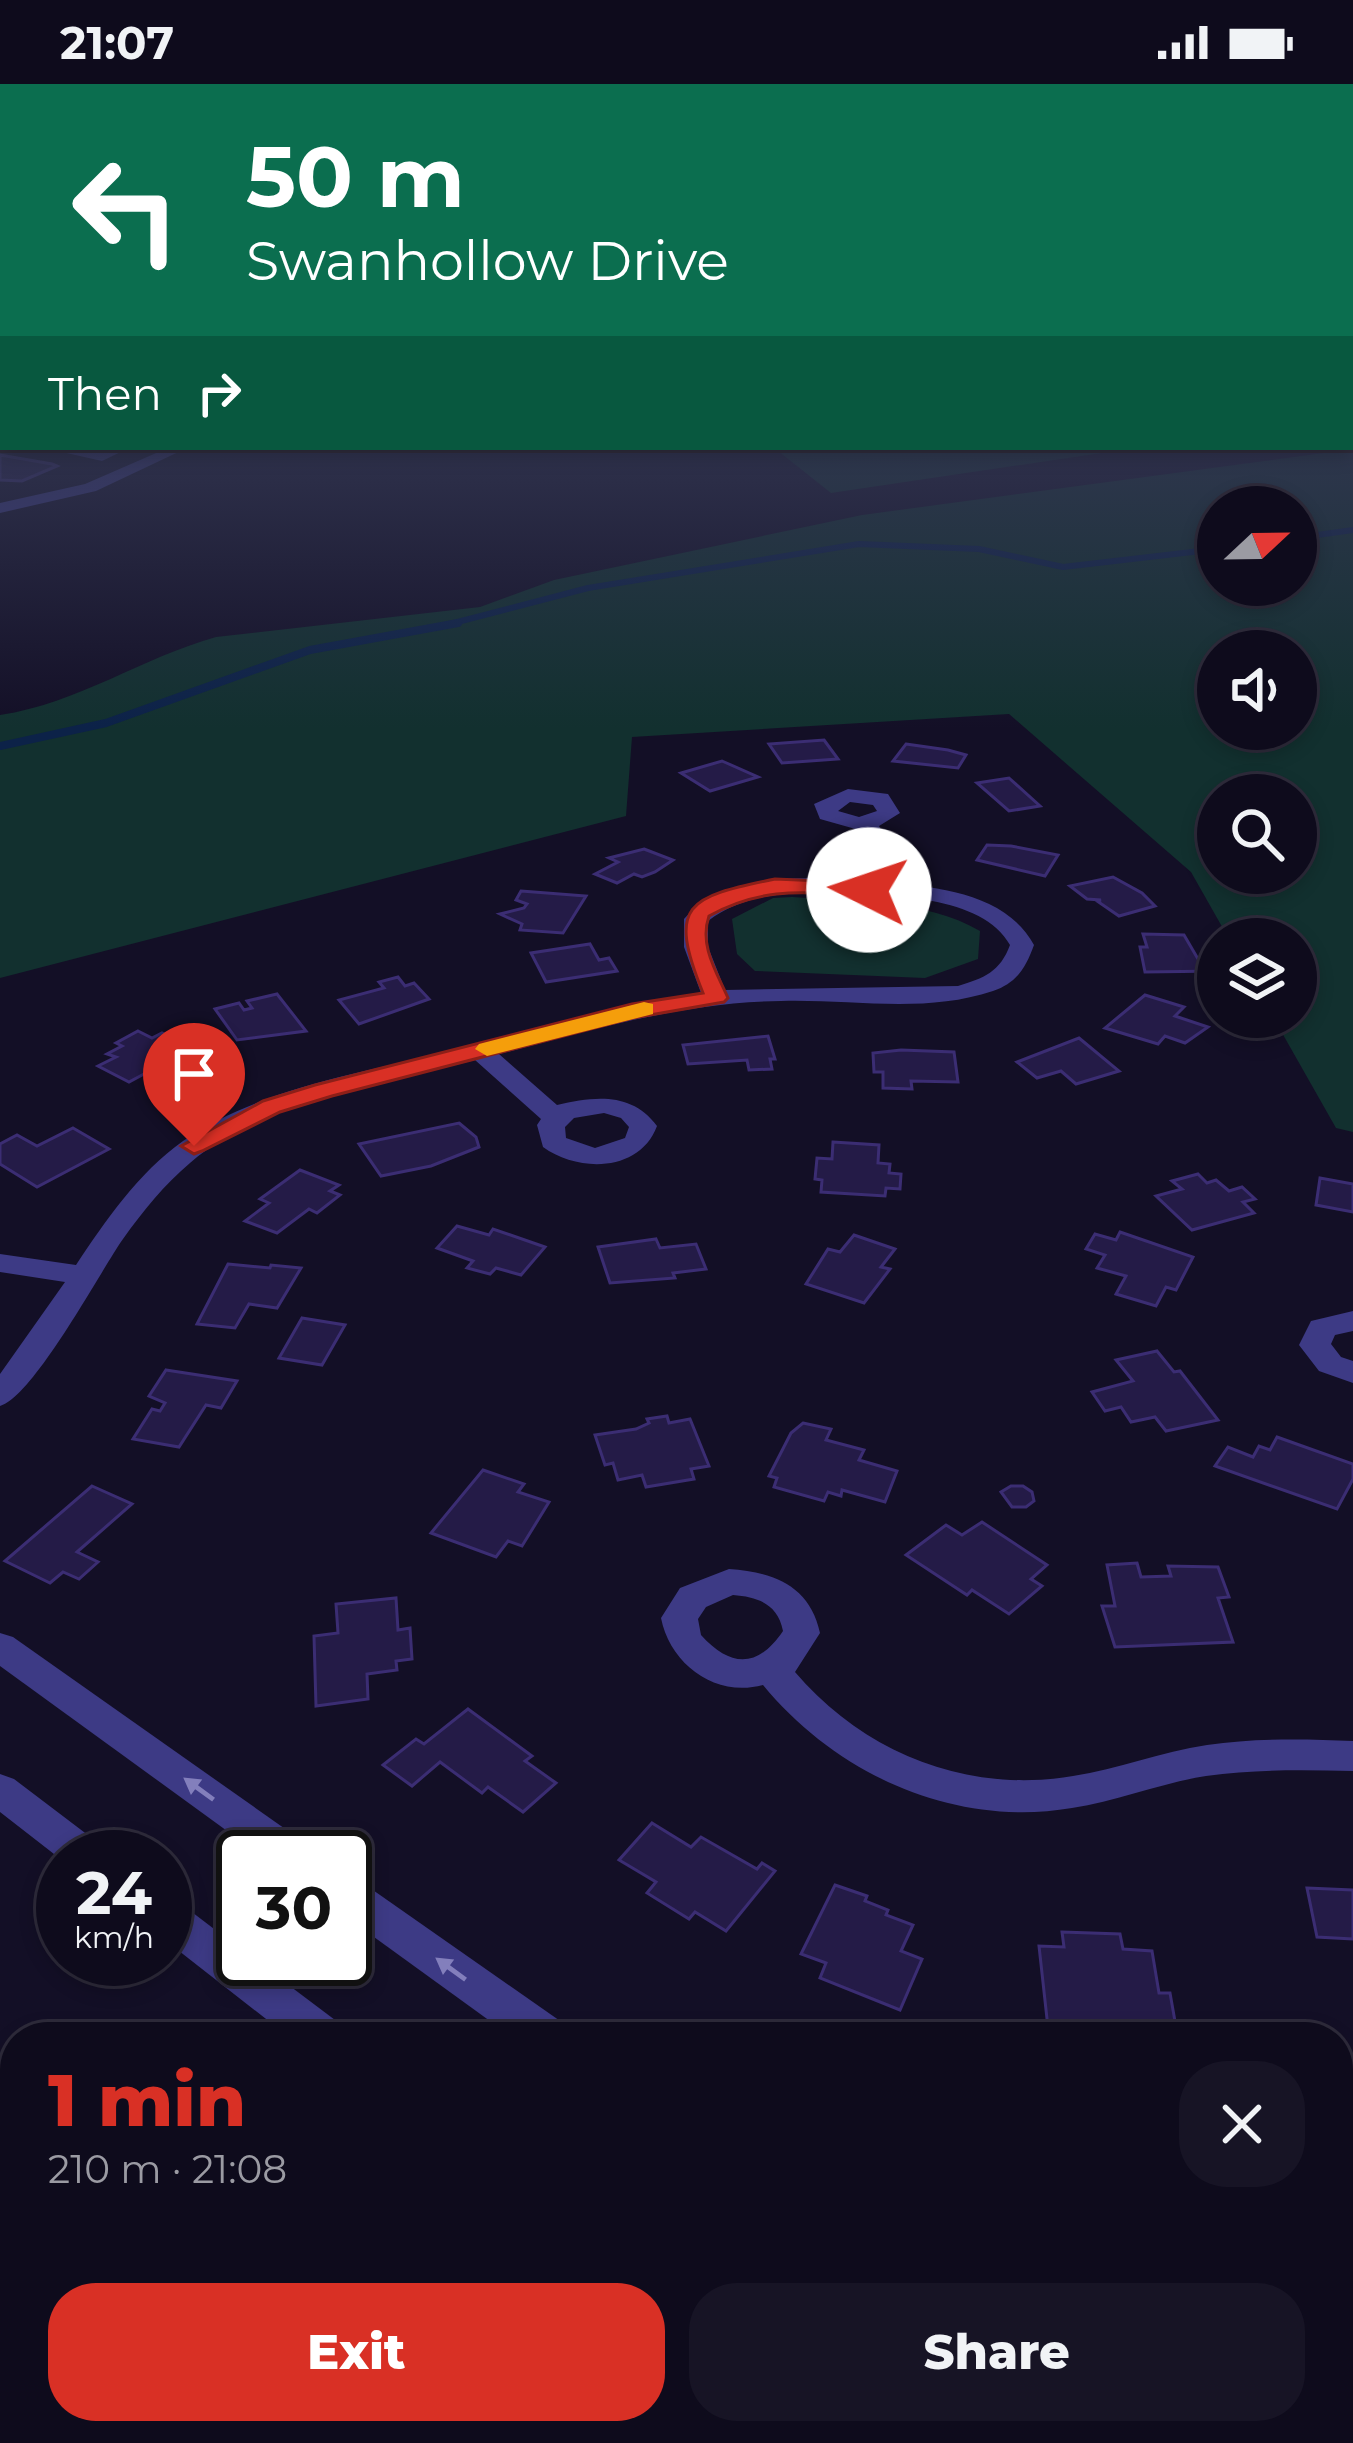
<!DOCTYPE html>
<html lang="en">
<head>
<meta charset="utf-8">
<style>
  :root { --surface:#0e0b1c; --page:#171425; --text:#f1f3f6; --muted:#9b9ba3; --line:#2e2b3b; --accent:#d93025 }
  body { margin:0; font-family:Montserrat,sans-serif; background:var(--page); color:var(--text); height:100vh; display:flex; flex-direction:column; font-size:45px; white-space:nowrap }
  * { box-sizing:border-box; margin:0 }
  p { font-size:39px; color:var(--muted) }
  .icon { flex:none; width:66px; height:66px; fill:none; stroke:currentColor; stroke-width:2; stroke-linecap:round; stroke-linejoin:round }
  .map { position:relative; flex:1; overflow:hidden }
  .details { position:absolute; left:0px; top:1938px; width:1353px; height:423px; display:flex; flex-direction:column; background:var(--surface); border-radius:48px 48px 0 0; box-shadow:0 6px 18px #0003,0 0 0 3px var(--line) }
  .details>* { flex:none }
  .top-card { position:absolute; left:0px; top:0px; width:1353px; height:366px; box-shadow:0 6px 18px #0003,0 0 0 3px var(--line); background:#0b6e4f; color:#fff; overflow:hidden }
  .needle { width:78px; rotate:68deg }
  .controls { position:absolute; left:1197px; top:402px; display:grid; gap:24px }
  .controls a { display:grid; place-items:center; width:120px; height:120px; border-radius:50%; background:var(--surface); box-shadow:0 6px 18px #0003,0 0 0 3px var(--line); font-size:60px }
  .speed { position:absolute; left:36px; top:1746px; display:flex; gap:24px; font-size:60px; font-weight:700; text-align:center }
  .speed>* { display:grid; place-content:center; width:156px; height:156px; border-radius:50%; background:var(--surface); box-shadow:0 6px 18px #0003,0 0 0 3px var(--line); line-height:1 }
  .speed small { font-size:30px; font-weight:400 }
  .speed .limit { border:6px solid #111; border-radius:18px; background:#fff; color:#111 }
  .pin { position:absolute; display:grid; place-items:center; width:102px; height:102px; color:#fff; margin:-123px -51px; border-radius:50% 50% 50% 0; rotate:-45deg; box-shadow:0 0 12px #0007 }
  .pin .icon { rotate:45deg }
  .me { position:absolute; width:132px; margin:-66px; rotate:274deg; stroke-linejoin:round; filter:drop-shadow(0 0 9px #0008) }
  .turn { display:flex; align-items:center; gap:42px; height:252px; padding:0 48px; font-size:54px }
  .turn .icon { width:156px; height:156px; stroke-width:2.5 }
  .turn b { display:block; font-size:84px; line-height:102px }
  .then { display:flex; align-items:center; height:114px; padding:0 48px; background:#0003; gap:24px; font-size:45px }
  .round { display:grid; place-items:center; flex:none; width:126px; height:126px; border-radius:48px; background:var(--page) }
  .headline { display:flex; align-items:center; justify-content:space-between; height:204px; padding:0 48px }
  h1 { font-size:72px; font-weight:800; line-height:90px; color:var(--accent) }
  .button { display:flex; gap:24px; margin-top:auto; padding:24px 48px }
  .button a { flex:1; height:138px; border-radius:48px; background:var(--accent); color:#fff; font-size:48px; font-weight:800; line-height:138px; text-align:center }
  .button a+a { background:var(--page); color:var(--text) }
  .status { display:flex; justify-content:space-between; align-items:center; height:84px; padding:0 60px; background:var(--surface); direction:ltr }
  .status svg { height:33px; fill:currentColor }
  .map>svg:first-child { display:block }
</style>
</head>
<body>
<div class="status"><b>21:07</b><svg viewBox="0 0 49 12"><path d="M0 12V9h3v3zM5 12V6h3v6zM10 12V3h3v9zM15 12V0h3v12zM26 1h20v11H26zM47 4h2v5h-2z"/></svg></div>
<div class="map">
<svg width="1353" height="2359" viewBox="0 0 1353 2359">
  <rect width="100%" height="100%" fill="#130f26"/>
  <g fill="#12302f" fill-rule="evenodd">
    <path d="M773 363H1142L831 409Z"/>
    <path d="M1353 365V1048L1336 1044 1273 933H1296V855H1229L1191 788 1009 630 632 653 626 732 0 894V631C79 619 141 574 216 553L480 523 554 496 862 431ZM1218 423H1296V501H1218ZM1218 567H1296V645H1218ZM1296 711V789H1218V711Z"/>
    <path d="M792 813C853 818 926 815 980 847L978 875 925 894 755 887 737 870 732 835 773 814Z"/>
  </g>
  <g fill="none" stroke-linecap="round" stroke-linejoin="round">
    <g stroke="#0c2248" stroke-width="6">
      <path d="M1296 454 1353 446"/>
      <path d="M442 542 588 504 859 460 979 465 1063 483 1218 465"/>
    </g>
    <path stroke="#0c2248" stroke-width="8" d="M0 662 106 639 310 566 458 539"/>
  </g>
  <g fill="#241b47" stroke="#3b2d73" stroke-width="3">
    <path d="M0 371 52 380 57 382 22 397 0 396Z"/>
    <path d="M824 656 838 675 782 679 769 660Z"/>
    <path d="M906 660 948 666 966 671 958 684 893 677Z"/>
    <path d="M722 677 758 693 710 707 681 689Z"/>
    <path d="M1009 694 1040 722 1009 727 977 699Z"/>
    <path d="M987 761 1011 762 1058 771 1045 792 977 776Z"/>
    <path d="M644 765 673 776 655 788 642 793 634 790 617 799 595 790 618 778 609 774Z"/>
    <path d="M1113 793 1142 809 1155 822 1119 832 1097 817 1101 816 1087 815 1070 802Z"/>
    <path d="M521 807 586 812 563 849 520 846 522 840 500 830 524 824 527 820 516 816Z"/>
    <path d="M1143 850 1184 851 1198 875H1215L1218 887 1145 888 1140 863H1147Z"/>
    <path d="M590 860 599 876 609 874 617 887 546 898 531 869Z"/>
    <path d="M398 893 405 902 414 899 429 915 359 940 339 916 384 904 379 898Z"/>
    <path d="M277 910 306 947 237 956 215 925 239 919 244 926 252 924 247 917Z"/>
    <path d="M1145 911 1184 923 1175 932 1208 943 1185 959 1165 952 1158 960 1105 944Z"/>
    <path d="M138 947 152 954 162 949 186 960 163 973 170 976 129 998 98 982 116 973 107 970 122 962 116 959Z"/>
    <path d="M768 952 775 975H770L772 985 749 986 747 976 688 980 683 961Z"/>
    <path d="M1079 954 1119 987 1076 1000 1061 987 1037 994 1017 978Z"/>
    <path d="M901 966 954 968 958 998 911 997 912 1005 883 1004V988H874L873 969Z"/>
    <path d="M459 1039 476 1053 479 1063 431 1082 381 1092 359 1060Z"/>
    <path d="M73 1044 109 1065 37 1103 0 1080V1060L17 1051 37 1062Z"/>
    <path d="M833 1058 879 1061 878 1079 890 1080 889 1089 901 1090 900 1105 886 1104 885 1112 821 1108 822 1096 815 1095 817 1074 832 1075Z"/>
    <path d="M300 1086 339 1101 330 1107 340 1111 317 1129 309 1125 277 1149 245 1137 269 1119 260 1115Z"/>
    <path d="M1198 1090 1207 1099 1216 1096 1229 1107 1242 1103 1255 1115 1243 1118 1254 1129 1192 1146 1156 1112 1182 1105 1172 1097Z"/>
    <path d="M1320 1094 1353 1100V1128L1316 1121Z"/>
    <path d="M457 1142 489 1151 493 1145 545 1163 521 1191 496 1184 490 1190 467 1184 473 1177 437 1164Z"/>
    <path d="M1120 1148 1193 1173 1176 1206 1166 1203 1156 1222 1116 1210 1126 1192 1097 1184 1105 1171 1086 1165 1095 1150 1116 1156Z"/>
    <path d="M854 1151 895 1165 881 1183 890 1185 864 1219 806 1200 828 1165 840 1168Z"/>
    <path d="M656 1155 660 1164 696 1160 706 1185 673 1189 675 1194 610 1199 598 1163Z"/>
    <path d="M228 1180 270 1184 271 1181 301 1184 277 1224 249 1220 235 1244 197 1240Z"/>
    <path d="M302 1234 345 1241 322 1281 279 1274Z"/>
    <path d="M1157 1267 1174 1288 1180 1287 1218 1336 1166 1347 1155 1333 1131 1338 1121 1323 1105 1327 1092 1308 1133 1297 1116 1276Z"/>
    <path d="M166 1286 237 1297 221 1324 206 1321 179 1363 133 1355 152 1325 160 1327 165 1319 149 1312Z"/>
    <path d="M667 1332 669 1339 690 1335 709 1382 691 1385 694 1395 646 1403 642 1391 618 1396 613 1379 605 1381 595 1351 636 1345 649 1339 647 1335Z"/>
    <path d="M803 1339 831 1345 826 1356 864 1366 859 1376 897 1387 885 1418 842 1406 841 1412 828 1408 824 1417 774 1403 777 1394 769 1392 791 1349Z"/>
    <path d="M1277 1353 1353 1380V1395L1337 1425 1215 1382 1228 1363 1253 1373 1259 1362 1270 1366Z"/>
    <path d="M483 1386 524 1400 518 1408 549 1418 522 1462 508 1457 496 1473 431 1449Z"/>
    <path d="M92 1402 132 1420 77 1468 98 1478 79 1495 63 1488 50 1499 5 1477Z"/>
    <path d="M1011 1402H1023L1032 1408 1034 1417 1026 1423H1012L1001 1408Z"/>
    <path d="M982 1438 1047 1481 1031 1495 1042 1502 1009 1530 972 1506 967 1511 906 1471 946 1441 962 1451Z"/>
    <path d="M1137 1479 1141 1493 1171 1492 1168 1482 1218 1483 1229 1513 1218 1514 1233 1558 1115 1563 1102 1522H1115L1107 1481Z"/>
    <path d="M396 1514 398 1546 410 1544 412 1575 396 1577 397 1586 367 1590 368 1615 316 1622 314 1552 338 1549 336 1520Z"/>
    <path d="M468 1625 532 1672 525 1677 556 1699 523 1728 488 1703 482 1709 440 1678 412 1702 383 1681 416 1655 424 1660Z"/>
    <path d="M652 1739 691 1763 701 1753 757 1785 762 1779 775 1787 726 1847 695 1828 689 1835 647 1809 656 1798 619 1776Z"/>
    <path d="M835 1801 867 1812 865 1817 888 1826 886 1831 913 1841 901 1867 922 1875 900 1926 820 1894 826 1879 801 1870Z"/>
    <path d="M1307 1804 1353 1806V1855L1317 1853Z"/>
    <path d="M1062 1848 1120 1850 1123 1865 1152 1867 1159 1909H1170L1176 1943 1123 1941 1125 1953H1049L1039 1862 1064 1863Z"/>
    <path d="M1338 2230 1353 2249V2295L1338 2305Z"/>
    <path d="M406 2346H479L490 2359H393Z"/>
  </g>
  <g fill="none" stroke-linecap="round" stroke-linejoin="round">
    <g fill="#3d3a85" fill-rule="evenodd">
      <path d="M40 363 101 367 131 363 102 377Z"/>
      <path d="M170 363H189L96 407 0 429V419L85 400Z"/>
      <path d="M848 705 888 710 900 729 879 742 890 764 883 797C937 804 1005 808 1034 861 1026 883 1017 899 993 907 924 930 853 915 781 917 685 918 591 946 499 970L557 1021C595 1012 632 1008 657 1042 640 1088 579 1089 543 1063L537 1041 541 1035 475 976C383 1000 265 1014 190 1079 164 1101 143 1127 123 1155 101 1186 34 1312 0 1322V1290L65 1198 0 1188V1170L76 1181C106 1136 138 1089 183 1057 260 1004 362 989 451 967 534 946 617 922 701 909L684 863V835C724 790 804 792 860 796L868 764 859 746 820 735 814 720ZM850 718 873 721 877 727 859 733 838 727ZM838 808C887 811 983 811 1010 861 1000 888 984 894 958 902L725 906 708 863V837C746 808 792 809 838 808ZM604 1029 621 1034 629 1043 625 1054 595 1064 566 1054 565 1043 574 1034Z"/>
      <path d="M1353 1227V1247L1335 1251 1331 1260 1341 1273 1353 1277V1299L1319 1287 1299 1261 1311 1237Z"/>
      <path d="M729 1485C774 1488 810 1502 820 1549L795 1588C864 1669 967 1710 1073 1692 1118 1685 1161 1668 1207 1661 1255 1654 1304 1655 1353 1657V1687C1304 1686 1255 1685 1206 1692 1161 1699 1118 1717 1072 1724 955 1744 837 1691 763 1601 715 1614 670 1580 661 1534L680 1504ZM733 1511C758 1513 778 1520 783 1547 758 1584 731 1584 701 1551L698 1535 706 1523Z"/>
      <path d="M0 1549 13 1553 308 1761 314 1773H263L0 1582Z"/>
      <path d="M0 1690 14 1695 101 1761 107 1773H63V1777L0 1728Z"/>
      <path d="M345 1792 360 1797 563 1939 569 1953H512L345 1832Z"/>
      <path d="M165 1814 180 1819 243 1867V1875H254L339 1939 345 1953H289L165 1856Z"/>
      <path d="M725 2346H782L787 2359H731Z"/>
      <path d="M923 2346H980L985 2359H929Z"/>
    </g>
  </g>
  <defs><path id="oneway-solid" d="M-6-.8H1V-3.2L6.5 0L1 3.2V.8H-6Z" transform="scale(3)"/></defs>
  <g fill="#837fbc">
    <use href="#oneway-solid" transform="translate(199 1705) rotate(-144)"/>
    <use href="#oneway-solid" transform="translate(451 1885) rotate(-144)"/>
  </g>
  <linearGradient id="sky" x2="0" y2="1"><stop stop-color="#0a0815"/><stop offset="0.49" stop-color="#333752"/><stop offset="1" stop-color="#333752" stop-opacity="0"/></linearGradient>
  <rect width="1353" height="644" fill="url(#sky)"/>
  <path fill="#d93025" stroke="#8d1f18" stroke-width="3" d="M775 795 869 799 880 806 869 812C807 809 765 801 709 832 699 861 716 887 728 914L724 918 633 934 332 1012 280 1028 202 1067 194 1070 181 1062 263 1017 315 1001 632 920 703 909C667 820 687 813 775 795Z"/>
  <path fill="#f59e0b" d="M644 918 653 920V930L487 972 475 965 479 960Z"/>
</svg>
<div class="controls">
<a><svg class="needle" viewBox="-14 -14 28 28"><path d="M0-13l5 13h-10z" fill="#e53935"/><path d="M0 13l5-13h-10z" fill="#9b9ba3"/></svg></a>
<a><svg class="icon" aria-label="sound" viewBox="0 0 24 24"><path d="M4 9h4l5-4v14l-5-4H4zM17 9q2 3 0 6"/></svg></a>
<a><svg class="icon" aria-label="search" viewBox="0 0 24 24"><circle cx="10" cy="10" r="6"/><path d="M15 15l6 6"/></svg></a>
<a><svg class="icon" aria-label="layers" viewBox="0 0 24 24"><path d="M12 4l9 5-9 5-9-5zM3 14l9 5 9-5"/></svg></a>
</div>
<div class="speed"><div>24<small>km/h</small></div><div class="limit">30</div></div>
<div class="pin" style="left:194px;top:1062px;background:#d93025"><svg class="icon" aria-label="arrive" viewBox="0 0 24 24"><path d="M6 21V4h12l-3 4 3 4H6"/></svg></div>
<svg class="me" style="left:869px;top:806px" viewBox="-20 -20 40 40"><circle r="19" fill="#fff"/><path d="M0-13L10 11 0 6-10 11z" fill="#d93025"/></svg>
<div class="top-card">
<div class="turn"><svg class="icon" aria-label="left" viewBox="0 0 24 24"><path d="M17 20v-9H6M10 6l-5 5 5 5"/></svg><div><b>50 m</b>Swanhollow Drive</div></div>
<div class="then">Then<svg class="icon" aria-label="right" viewBox="0 0 24 24"><path d="M7 20v-9h11M14 6l5 5-5 5"/></svg></div>
</div>
<section class="details">
<div class="headline"><div><h1>1 min</h1><p>210 m · 21:08</p></div><a class="round"><svg class="icon" aria-label="close" viewBox="0 0 24 24"><path d="M6 6l12 12M18 6L6 18"/></svg></a></div>
<div class="button"><a>Exit</a><a>Share</a></div>
</section>
</div>
</body>
</html>
